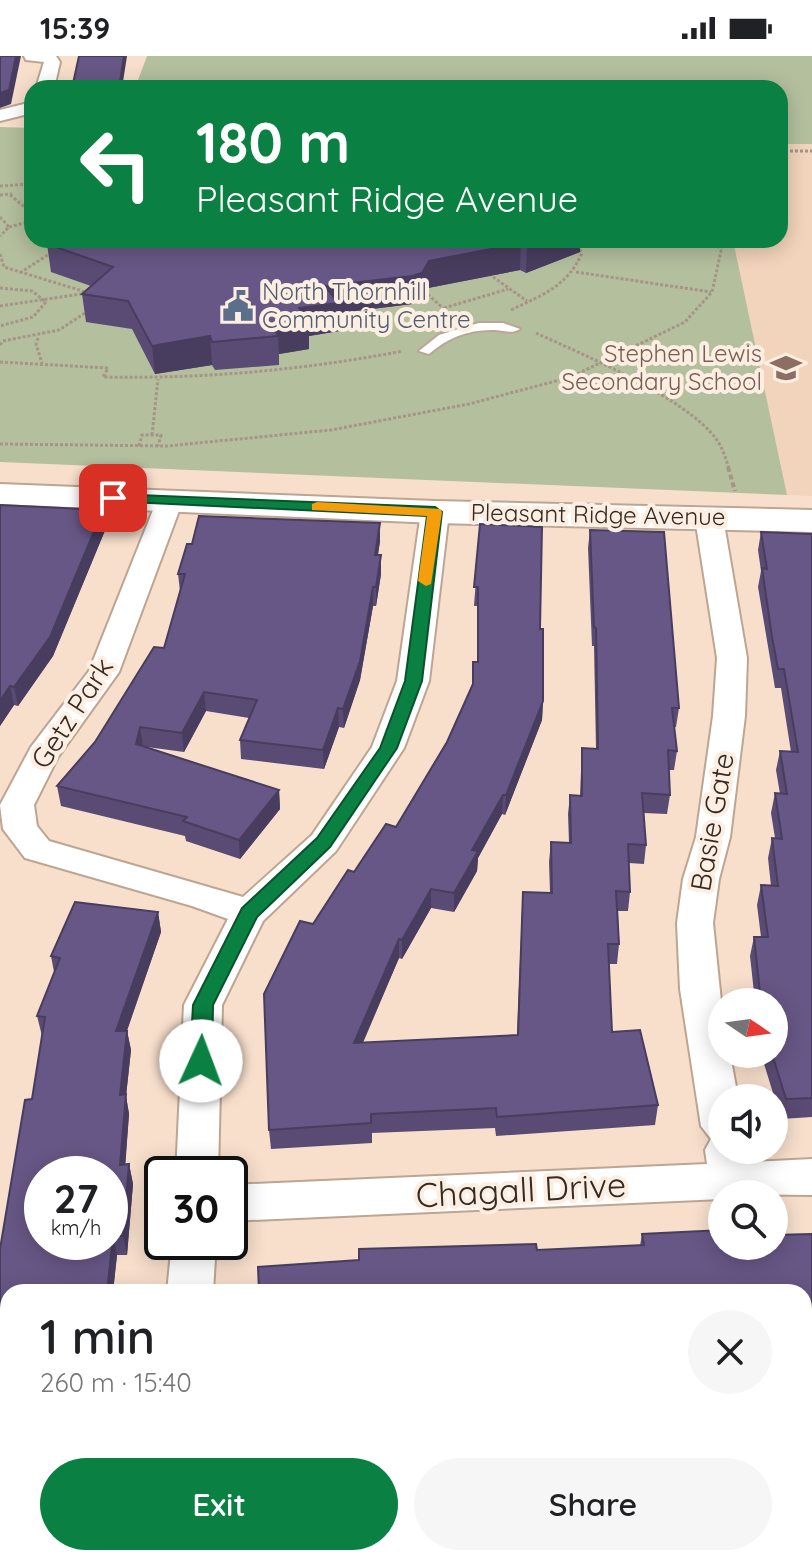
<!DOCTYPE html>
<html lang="en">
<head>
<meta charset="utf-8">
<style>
  :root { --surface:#fff; --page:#f6f6f6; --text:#202124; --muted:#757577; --accent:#0b8043 }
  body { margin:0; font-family:Quicksand,sans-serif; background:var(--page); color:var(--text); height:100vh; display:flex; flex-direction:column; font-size:30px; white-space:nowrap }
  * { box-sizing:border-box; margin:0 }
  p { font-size:26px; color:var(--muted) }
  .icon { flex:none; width:44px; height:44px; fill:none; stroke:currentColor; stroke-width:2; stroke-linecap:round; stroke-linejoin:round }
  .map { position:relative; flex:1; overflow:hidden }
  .details { position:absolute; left:0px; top:1228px; width:812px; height:282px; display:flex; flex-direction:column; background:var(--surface); border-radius:24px 24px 0 0; box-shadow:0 4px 20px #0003 }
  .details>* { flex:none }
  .top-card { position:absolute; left:24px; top:24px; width:764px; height:168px; border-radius:24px; box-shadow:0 4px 20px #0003; background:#0b8043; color:#fff; overflow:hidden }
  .needle { width:52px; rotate:103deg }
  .buttons { position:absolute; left:708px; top:932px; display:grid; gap:16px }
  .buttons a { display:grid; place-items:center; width:80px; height:80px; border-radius:50%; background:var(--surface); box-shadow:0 4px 20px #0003; font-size:40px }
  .speed { position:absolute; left:24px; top:1100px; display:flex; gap:16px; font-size:40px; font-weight:700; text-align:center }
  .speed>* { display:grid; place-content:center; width:104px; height:104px; border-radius:50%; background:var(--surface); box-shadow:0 4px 20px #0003; line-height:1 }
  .speed small { font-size:20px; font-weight:400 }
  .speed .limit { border:4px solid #111; border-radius:12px; background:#fff; color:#111 }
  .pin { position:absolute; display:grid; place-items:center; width:68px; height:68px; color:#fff; margin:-34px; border-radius:16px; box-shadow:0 4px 12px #0006 }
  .me { position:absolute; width:88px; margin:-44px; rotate:2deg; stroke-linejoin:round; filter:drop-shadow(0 0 6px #0008) }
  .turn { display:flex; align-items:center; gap:28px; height:168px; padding:0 40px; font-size:36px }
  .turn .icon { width:104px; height:104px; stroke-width:2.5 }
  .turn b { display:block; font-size:56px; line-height:68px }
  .round { display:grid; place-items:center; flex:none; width:84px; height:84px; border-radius:42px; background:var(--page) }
  .head { display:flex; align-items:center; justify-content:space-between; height:136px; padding:0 40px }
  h1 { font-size:48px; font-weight:600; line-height:60px }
  .action { display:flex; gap:16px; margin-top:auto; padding:16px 40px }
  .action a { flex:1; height:92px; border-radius:48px; background:var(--accent); color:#fff; font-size:32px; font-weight:600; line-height:92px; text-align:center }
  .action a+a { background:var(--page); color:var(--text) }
  .status { display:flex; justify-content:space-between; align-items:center; height:56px; padding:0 40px; background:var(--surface); direction:ltr }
  .status svg { height:22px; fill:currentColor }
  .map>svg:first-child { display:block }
</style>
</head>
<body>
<div class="status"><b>15:39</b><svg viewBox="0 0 49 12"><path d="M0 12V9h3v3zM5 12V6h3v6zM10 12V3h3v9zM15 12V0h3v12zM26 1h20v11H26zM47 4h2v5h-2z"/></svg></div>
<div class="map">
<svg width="812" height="1509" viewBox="0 0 812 1509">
  <rect width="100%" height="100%" fill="#f8dfcc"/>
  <path fill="#f2d3bb" d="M780 87 812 88V440L787 439 733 184H780Z"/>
  <g fill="#b4bf9e">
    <path d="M147 0H812V88H780V32H135Z"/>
    <path d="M0 71 32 72V184H733L787 439 0 406Z"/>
  </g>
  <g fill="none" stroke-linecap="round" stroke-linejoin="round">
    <defs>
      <path id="lane" d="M479 267H503L520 273C512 278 505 275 495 274 470 273 448 281 429 298L419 295 439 279Z"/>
      <g id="street">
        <path d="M24 0H56L60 6 54 32H36L44 6 26 4Z"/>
        <path d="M32 46V57L0 65V54Z"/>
        <path d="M170 436 179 438 183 444 119 616 58 701 34 749 37 770 49 785 243 841 312 779 372 691 397 625 421 456 425 450H445L449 456 429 625 404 692 336 795 263 865 222 949 218 1118H176L184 949 228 863 192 850 25 802 3 773 0 749 31 691 89 615 157 444 161 438Z"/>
        <path d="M709 454 719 456 723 462 747 602 745 660 730 781 719 823 713 867 722 955V998H730L738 1042H722V1094H747L749 1106 812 1103V1139L722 1138V1143L230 1165V1129L707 1108 705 1094 711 1083 701 1070 680 933 677 867 683 823 696 781 713 660 717 602 695 462 699 456Z"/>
        <path d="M172 1186H216L213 1236H167Z"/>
        <path d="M144 1502H196L195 1509H143Z"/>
      </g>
      <path id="secondary" d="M0 428 435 445 812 454V476L435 467 0 448Z"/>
    </defs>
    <use href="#lane" stroke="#bca592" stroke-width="4"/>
    <use href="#street" stroke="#bca592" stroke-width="4"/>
    <use href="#secondary" stroke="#bca592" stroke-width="4"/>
    <g stroke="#a69486" stroke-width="3" stroke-dasharray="3 2" stroke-linecap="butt">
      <path d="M780 95H812"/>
      <path d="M0 130 32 128"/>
      <path d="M0 139 12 138"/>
      <path d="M10 139 32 157"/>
      <path d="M0 161 9 171 0 180"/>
      <path d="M9 171 32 165"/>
      <path d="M0 198 4 211 89 237"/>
      <path d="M576 216 711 236"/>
      <path d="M20 217 52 196"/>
      <path d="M489 218 527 245"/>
      <path d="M0 232 32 235 46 246 33 261 0 270"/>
      <path d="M424 235 444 253"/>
      <path d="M0 250 88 237"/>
      <path d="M444 252 508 233"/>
      <path d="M511 254C542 239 567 231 582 197L574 184"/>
      <path d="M536 277C584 299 687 342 717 384 723 393 726 403 729 413"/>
      <path d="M38 282 36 288 42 307"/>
      <path d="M0 289 3 285 59 274 88 255"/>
      <path d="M0 306 108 312 103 321C204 323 303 314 403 295"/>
      <path d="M152 379 158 323"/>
      <path d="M0 388 167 390 331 374 469 348 571 321 685 266 712 236 721 195 714 184"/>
      <path d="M139 390 142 379H161L158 390"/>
    </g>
    <path stroke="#a69486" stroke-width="4" stroke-dasharray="5 3" stroke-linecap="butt" d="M728 411 735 435"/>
    <use href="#lane" fill="#fff" fill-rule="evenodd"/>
    <use href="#street" fill="#fff" fill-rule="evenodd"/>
    <use href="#secondary" fill="#fff" fill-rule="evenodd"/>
  </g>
  <g fill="#594b73" fill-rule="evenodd">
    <path d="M580 184V196L526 217 520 214 428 232 422 245 412 248 339 257V275L309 280V293L279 298V309L215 314 212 309 155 318 132 273 86 266 82 238 91 230 51 216 47 188Z"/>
    <path d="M0 449 103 454 106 472 53 600 18 650 14 649 0 670Z"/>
    <path d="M380 467V485L378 499H381V518L376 550H373L360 624 344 672 339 671 324 713 241 703 240 684 249 662 206 655 184 696 147 691 279 734 280 753 240 803 186 785 185 780 61 750 57 730 95 686 164 592 180 535 178 518Z"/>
    <path d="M480 468 540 573 543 645 542 664 505 759 502 758 478 802 477 815 454 856 431 852 402 903 399 902 363 987 517 979 522 855 550 837 549 806 551 786 569 787 568 758 570 739H580L582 692 596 693 594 590H592L588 492 590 474 679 652 676 671H674L677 695 674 714H669L670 739 667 758 644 757 646 789 644 808 629 807 630 836 628 855H618L619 888 617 908H609L612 976 658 1049 655 1069 496 1080 495 1072 372 1077V1087L271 1093 269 1074 313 868 354 816 396 771 447 686 473 628 477 606 478 550H474Z"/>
    <path d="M761 476 812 478V1061L781 1063 761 998H774V946H755L750 900 754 881H761L757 849 761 829 771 830 768 802 772 782H775L771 757 775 737 780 738 776 714 780 695 791 696 781 632H775L758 531 761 515 758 494Z"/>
    <path d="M75 846 158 856 161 876 127 975 131 994 126 1040 129 1058 125 1108H129L133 1128 127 1199H117L113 1236H8V1502H93V1509H0V1193L25 1044 32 1043 42 980 37 960 54 916 51 900ZM42 1118H110V1186H42Z"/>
    <path d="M642 1178 722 1190 812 1178V1291H804V1236L537 1194 640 1190Z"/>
    <path d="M812 1346V1505L768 1508 767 1502H804V1347Z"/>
    <path d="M250 1502H638L556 1508 555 1509H251Z"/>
  </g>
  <g fill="#483d5e">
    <path d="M16 0H21L11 48 0 52V37Z"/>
    <path d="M124 0H127L122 32H119Z"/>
    <path d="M542 184H580V196L526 217 527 190Z"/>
    <path d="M521 187 520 214 428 232 422 245 412 248 339 257V275L309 280V293L279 298 278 280 273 270 299 252 325 230 429 205Z"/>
    <path d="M210 280 212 309 155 318 152 290Z"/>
    <path d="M103 454 106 472 53 600 18 650 14 631Z"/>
    <path d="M380 467V485L375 517V499Z"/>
    <path d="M381 499V518L376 550V531Z"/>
    <path d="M373 531V550L360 624 344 672 343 653Z"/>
    <path d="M10 630 14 649 0 670V645Z"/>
    <path d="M204 636 206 655 184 696 182 677Z"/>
    <path d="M543 645 542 664 505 759 506 739Z"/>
    <path d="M338 652 339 671 324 713 323 694Z"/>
    <path d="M140 671 143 691 136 688Z"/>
    <path d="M279 734 280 753 240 803 239 784Z"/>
    <path d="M503 739 502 758 478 802 477 815 454 856V837L472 794Z"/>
    <path d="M431 833V852L402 903V884Z"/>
    <path d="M158 856 161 876 120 994 116 975Z"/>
    <path d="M399 883V902L354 1006V987Z"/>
    <path d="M127 975 131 994 126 1040 129 1058 124 1128 120 1109V1039Z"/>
    <path d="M129 1108 133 1128 127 1199 123 1180Z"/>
    <path d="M113 1180 117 1199 113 1236H107Z"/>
    <path d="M87 1502H93V1509H86Z"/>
  </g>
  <g fill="#675786" stroke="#483d5e" stroke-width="2" fill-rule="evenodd">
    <path d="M0 0H16L9 34 0 37Z"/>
    <path d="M79 0H124L119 32H72Z"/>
    <path d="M58 184H542L527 190 521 187 429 205 422 217 412 220 325 230 338 247 299 252 308 265 273 270 278 280 212 286 210 280 152 290 128 245 82 238 113 211 47 188Z"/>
    <path d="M0 449 103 454 50 581 14 631 10 630 0 645Z"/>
    <path d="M199 460 380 467 375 499H381L376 531H373L360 605 343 653 338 652 323 694 240 684 257 644 204 636 182 677 140 671 136 688 279 734 239 784 183 765 187 761 57 730 95 686 154 591 164 592 185 518H178L187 488H192Z"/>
    <path d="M480 468 542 471 540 573H543V645L506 739H503L472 794 478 795 454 837 431 833 402 884 399 883 354 987 518 979 523 836 552 837 551 786 571 787 570 739 582 740V692L598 693 596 572 594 571 590 474 664 476 679 652H672L677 695 668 694 670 739 642 737 646 789 628 788 630 836 616 835 619 888H608L612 976 640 974 658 1049 497 1061 496 1052 371 1058V1067L269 1074 264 938 300 865 313 868 348 814 354 816 386 768 396 771 447 686 473 628V606H478V531H474Z"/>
    <path d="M761 476 812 478V1042L786 1043 772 998H774V946H761L754 881H768L761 829 778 830 772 782 782 783 775 737 787 738 780 695 798 696 784 613H778L772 581 762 512 767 513Z"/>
    <path d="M75 846 158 856 116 975H127L120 1039 126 1038 120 1109 129 1108 123 1180H113L107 1236H8V1502H87L86 1509H0V1193L25 1044 32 1043 45 961 37 960 60 902 51 900ZM42 1118H110V1186H42Z"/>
    <path d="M722 1174V1190H774V1179L812 1178V1273H804V1236H259L258 1211 359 1204V1193L536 1188 537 1194 644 1189 642 1178Z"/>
    <path d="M812 1346V1488H804V1347Z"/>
    <path d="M250 1502H311L250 1505Z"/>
    <path d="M366 1502H556V1503L478 1509H469L468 1504 411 1509H367Z"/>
  </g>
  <path fill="#0b8043" stroke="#07532c" stroke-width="2" d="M113 438 435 451 442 456 422 625 397 692 330 791 257 861 213 949 212 1005 209 1011 201 1014 193 1011 190 1005 193 949 242 852 317 782 380 692 405 625 427 460 108 445 106 442Z"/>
  <path fill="#f59e0b" d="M317 446 440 453 442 456 431 528 426 530 418 525 427 460 312 454V448Z"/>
  <defs>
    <symbol id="civic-bare" viewBox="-9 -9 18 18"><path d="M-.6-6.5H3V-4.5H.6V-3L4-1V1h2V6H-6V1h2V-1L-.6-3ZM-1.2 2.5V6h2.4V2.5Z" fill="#5c6f8a" stroke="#fdeee2" stroke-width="2.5" paint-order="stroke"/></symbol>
    <symbol id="school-bare" viewBox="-9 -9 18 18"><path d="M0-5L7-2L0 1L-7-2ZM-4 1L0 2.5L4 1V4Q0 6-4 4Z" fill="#8d6e63" stroke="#fdeee2" stroke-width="2.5" paint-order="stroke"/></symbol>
  </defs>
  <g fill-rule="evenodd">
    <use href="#civic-bare" x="216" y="228" width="44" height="44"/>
    <use href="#school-bare" x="764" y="290" width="44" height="44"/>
  </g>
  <g text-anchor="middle" stroke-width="8" stroke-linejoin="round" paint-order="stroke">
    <g font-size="24" fill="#4e5e75" stroke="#fdeee2" text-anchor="start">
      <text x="262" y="244">North Thornhill<tspan x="262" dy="28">Community Centre</tspan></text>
    </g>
    <g font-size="24" fill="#785e54" stroke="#fdeee2" text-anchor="end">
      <text x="762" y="306">Stephen Lewis<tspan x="762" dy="28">Secondary School</tspan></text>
    </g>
    <g font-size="24" fill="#342b24" stroke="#fdeee2">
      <text transform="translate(598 459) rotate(1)" y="8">Pleasant Ridge Avenue</text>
    </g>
    <g font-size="28" fill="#342b24" stroke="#fdeee2">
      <text transform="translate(72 657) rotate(-57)" y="10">Getz Park</text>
      <text transform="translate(712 766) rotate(-80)" y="10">Basie Gate</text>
    </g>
    <g font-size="34" fill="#342b24" stroke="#fdeee2">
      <text transform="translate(521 1134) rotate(-3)" y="12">Chagall Drive</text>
    </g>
  </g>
</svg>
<div class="buttons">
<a><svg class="needle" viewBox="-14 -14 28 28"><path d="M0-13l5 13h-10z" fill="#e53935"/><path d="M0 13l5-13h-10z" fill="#757577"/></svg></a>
<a><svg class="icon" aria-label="sound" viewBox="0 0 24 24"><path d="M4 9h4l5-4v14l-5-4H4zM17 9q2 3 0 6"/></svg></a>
<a><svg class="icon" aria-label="search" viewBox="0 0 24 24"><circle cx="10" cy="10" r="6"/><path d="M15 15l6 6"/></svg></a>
</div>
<div class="speed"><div>27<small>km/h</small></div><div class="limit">30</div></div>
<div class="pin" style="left:113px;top:442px;background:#d93025"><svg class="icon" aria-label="arrive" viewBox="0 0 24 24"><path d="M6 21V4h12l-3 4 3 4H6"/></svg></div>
<svg class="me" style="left:201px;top:1005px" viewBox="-20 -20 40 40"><circle r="19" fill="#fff"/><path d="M0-13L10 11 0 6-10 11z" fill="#0b8043"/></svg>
<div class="top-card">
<div class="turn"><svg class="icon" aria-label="left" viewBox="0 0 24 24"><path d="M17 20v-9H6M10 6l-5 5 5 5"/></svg><div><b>180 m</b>Pleasant Ridge Avenue</div></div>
</div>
<section class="details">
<div class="head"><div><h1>1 min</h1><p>260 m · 15:40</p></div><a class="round"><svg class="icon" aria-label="close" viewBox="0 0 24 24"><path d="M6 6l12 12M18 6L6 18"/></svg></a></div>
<div class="action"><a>Exit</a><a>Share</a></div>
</section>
</div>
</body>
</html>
